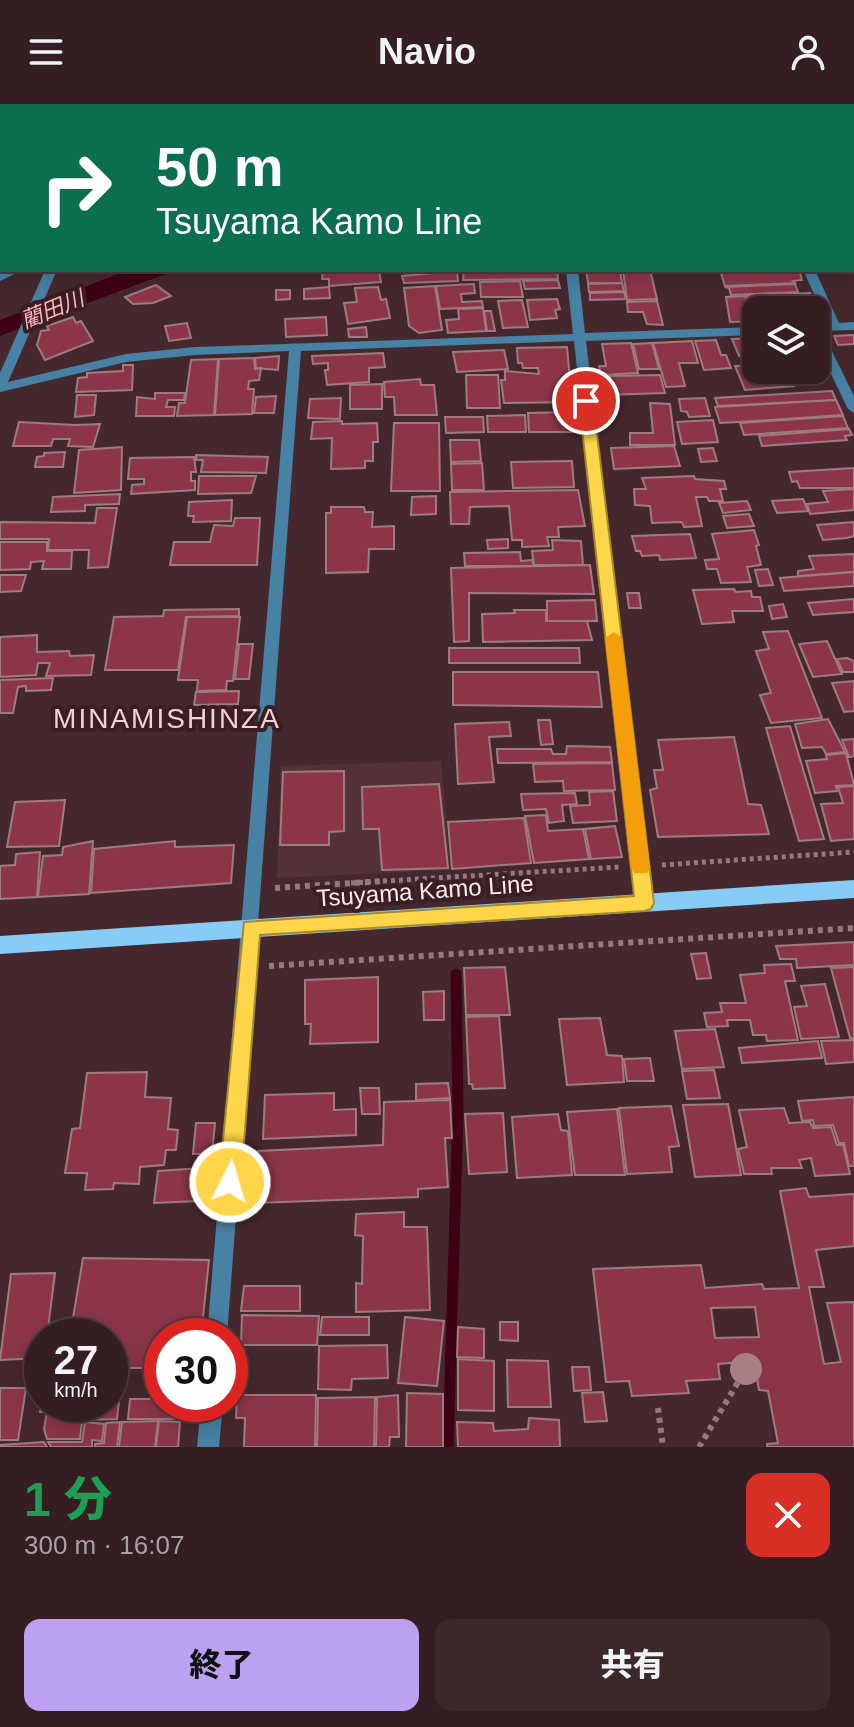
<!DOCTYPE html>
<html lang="ja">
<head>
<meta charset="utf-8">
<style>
  :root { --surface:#341e22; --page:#3c272a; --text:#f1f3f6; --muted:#a9a2a5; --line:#4e3c40; --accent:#bca0f2 }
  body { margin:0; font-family:Arial,"Noto Sans JP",sans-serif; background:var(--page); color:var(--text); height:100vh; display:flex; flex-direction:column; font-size:30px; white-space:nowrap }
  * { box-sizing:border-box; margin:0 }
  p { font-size:26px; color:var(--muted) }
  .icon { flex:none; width:44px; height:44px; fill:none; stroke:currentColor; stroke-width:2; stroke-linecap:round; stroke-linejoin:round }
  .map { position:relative; height:1343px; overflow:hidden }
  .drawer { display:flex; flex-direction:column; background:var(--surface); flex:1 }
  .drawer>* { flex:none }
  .banner { position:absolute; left:0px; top:0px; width:854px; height:168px; box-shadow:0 4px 20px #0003,0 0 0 2px var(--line); background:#0b6e4f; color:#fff; overflow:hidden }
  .buttons { position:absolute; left:742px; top:192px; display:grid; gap:16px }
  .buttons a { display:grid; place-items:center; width:88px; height:88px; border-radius:16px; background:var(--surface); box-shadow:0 4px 20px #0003,0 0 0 2px var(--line); font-size:40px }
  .speed { position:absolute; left:24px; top:1214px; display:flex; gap:16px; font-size:40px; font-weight:700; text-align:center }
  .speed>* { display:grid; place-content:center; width:104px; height:104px; border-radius:50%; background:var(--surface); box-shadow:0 4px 20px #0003,0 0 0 2px var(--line); line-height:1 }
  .speed small { font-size:20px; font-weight:400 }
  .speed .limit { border:12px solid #d22; background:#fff; color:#111 }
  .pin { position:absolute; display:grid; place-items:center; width:68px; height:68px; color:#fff; margin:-34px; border:4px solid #fff; border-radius:50%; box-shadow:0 2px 8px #0007 }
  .me { position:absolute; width:88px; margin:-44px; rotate:5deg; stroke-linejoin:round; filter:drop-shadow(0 0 6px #0008) }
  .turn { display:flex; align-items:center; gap:28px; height:168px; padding:0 24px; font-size:36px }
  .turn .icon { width:104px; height:104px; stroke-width:2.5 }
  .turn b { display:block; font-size:56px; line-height:68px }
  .round { display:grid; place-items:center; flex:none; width:84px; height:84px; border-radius:16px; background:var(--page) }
  .summary { display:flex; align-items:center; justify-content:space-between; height:136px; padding:0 24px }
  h1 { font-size:48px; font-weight:800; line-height:60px; color:#1e9e55 }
  .action { display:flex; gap:16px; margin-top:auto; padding:16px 24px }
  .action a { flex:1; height:92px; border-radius:16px; background:var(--accent); color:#111; font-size:32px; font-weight:800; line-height:92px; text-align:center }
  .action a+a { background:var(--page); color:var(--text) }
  header { display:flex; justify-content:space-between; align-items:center; height:104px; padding:0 24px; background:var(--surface); font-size:36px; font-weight:800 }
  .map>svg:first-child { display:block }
</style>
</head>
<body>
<header><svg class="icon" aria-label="menu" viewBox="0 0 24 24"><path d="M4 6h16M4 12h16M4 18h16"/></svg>Navio<svg class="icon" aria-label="person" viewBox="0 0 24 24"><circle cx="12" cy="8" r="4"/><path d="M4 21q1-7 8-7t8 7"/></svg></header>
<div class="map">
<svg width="854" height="1343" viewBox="0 0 854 1343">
  <rect width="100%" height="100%" fill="#45282d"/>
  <path fill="#543138" d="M441 657 450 766 277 774 281 662Z"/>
  <path fill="#3e0013" d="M128 166H176L0 232V216Z"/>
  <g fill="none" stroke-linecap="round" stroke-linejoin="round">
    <path stroke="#3e0013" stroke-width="11" d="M448 1343 458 1009 456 870"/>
  </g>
  <g fill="#8c3549" stroke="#9e7b80" stroke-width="2" fill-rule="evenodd">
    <path d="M323 166 379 167 381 178 329 182V175H322Z"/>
    <path d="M557 166 558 175 463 176 464 167Z"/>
    <path d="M586 166H620L622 179H588Z"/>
    <path d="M623 166H650L657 195 627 196Z"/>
    <path d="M799 166 802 176 793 177 795 179 725 182 721 169Z"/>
    <path d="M457 167 458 177 404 179 402 172Z"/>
    <path d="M558 176 560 184 525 185 523 177Z"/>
    <path d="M520 177 523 193H481L480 178Z"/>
    <path d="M622 179 624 187 589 188 588 180Z"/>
    <path d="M474 180 475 189 461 190 462 198 482 197 483 203 440 205 436 182Z"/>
    <path d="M795 180 798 188 731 191 729 184 725 183Z"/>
    <path d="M156 181 171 192 153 199 133 200 125 193Z"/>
    <path d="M435 182 442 226 419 229 409 222 404 184Z"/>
    <path d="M329 183 330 194 304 195V185Z"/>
    <path d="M378 183 381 196 386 195 390 214 348 220 344 199 357 198 355 184Z"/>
    <path d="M276 186H290V195L276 196Z"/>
    <path d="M624 188 626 195 590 196V189Z"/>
    <path d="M810 189 819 211H816V206L773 203 769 191Z"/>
    <path d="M768 191 773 204 783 203 784 206H756V214L747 192Z"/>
    <path d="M745 192 756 217 730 218 726 193Z"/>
    <path d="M557 195 560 205 555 206 557 214 530 216 527 196Z"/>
    <path d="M522 196 528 223 503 224 498 197Z"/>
    <path d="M657 197 663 221 647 220 643 208H628L627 198Z"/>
    <path d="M483 204 486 227 448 229 446 216 459 215 458 205Z"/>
    <path d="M484 207H491L495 227H487Z"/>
    <path d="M73 213 76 219 81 217 93 237 45 256 37 241 41 227 49 226 47 222Z"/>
    <path d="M326 213 327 231 286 233 285 215Z"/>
    <path d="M187 219 191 234 169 237 165 222Z"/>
    <path d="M366 223 367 233H349L348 225Z"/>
    <path d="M854 231V240L838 241 834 232Z"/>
    <path d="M756 234V251L739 252 732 235Z"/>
    <path d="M716 236 721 251H726L731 264 704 266 695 237Z"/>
    <path d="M692 237 698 259H679L685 282 666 283 653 239Z"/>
    <path d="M631 239 638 269 601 271 599 262H606L602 240Z"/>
    <path d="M652 239 659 265H639L633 240Z"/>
    <path d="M567 243 572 298 504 299 501 276H505V267L539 270 538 264H523L522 259H518L517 244Z"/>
    <path d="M504 246 508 265 457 268 453 248Z"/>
    <path d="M383 249 385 263 369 264V278L327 281 325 266H328V259L313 260 312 252Z"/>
    <path d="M279 252 278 266 256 264 255 254Z"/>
    <path d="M254 254 255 265 261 264 259 276 249 277 248 285H254L252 310 215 311 219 255Z"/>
    <path d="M218 255 214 311 177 312 179 299H185L191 256Z"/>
    <path d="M123 261H133L132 286 76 288 78 274 87 273V269L123 267Z"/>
    <path d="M756 261V266H786L794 282 745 286 735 262Z"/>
    <path d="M466 271H498L500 304H467Z"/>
    <path d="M660 271 665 289 603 291 601 284H609L607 272Z"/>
    <path d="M420 275 421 281H434L437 311H395L394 293H385L384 278Z"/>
    <path d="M382 280V305H350V281Z"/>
    <path d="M832 287 836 296 718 302 715 294Z"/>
    <path d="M155 289H185L184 296H168L166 303H175L174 312H136L137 293 155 295Z"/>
    <path d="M77 291H96L94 311 75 313Z"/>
    <path d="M276 292 274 309H254L256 293Z"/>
    <path d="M341 294 340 315 308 314 310 295Z"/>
    <path d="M705 294 710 312 689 313 687 308 681 307 679 295Z"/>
    <path d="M836 296 843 311 738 318 720 319 715 303Z"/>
    <path d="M650 299 670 300 675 341H630V329H653Z"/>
    <path d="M573 308 575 328H529L528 309Z"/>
    <path d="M525 311 526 328H488L487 312Z"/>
    <path d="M843 312 848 324 744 331 740 319Z"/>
    <path d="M445 313H483L484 328 446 329Z"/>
    <path d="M713 316 718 338 682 340 677 318Z"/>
    <path d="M342 317V320L377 319 378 338H373V357H365V364L331 365 332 334 311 335 313 318Z"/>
    <path d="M19 318 75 321 100 320 93 343 68 342 70 335H53L51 342H13Z"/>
    <path d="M394 319H439L440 387H391Z"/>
    <path d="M849 325 852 331 845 332 847 336 762 342 759 332Z"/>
    <path d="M450 336H479L481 357 451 358Z"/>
    <path d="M674 342 680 362 614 365 611 344Z"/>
    <path d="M122 343 121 386 74 389 79 346Z"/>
    <path d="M713 344 717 357 701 358 698 345Z"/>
    <path d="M65 348 63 363H35L37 353 44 352V349Z"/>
    <path d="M196 351 268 353 266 369 201 368 203 356H196Z"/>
    <path d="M194 353 196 368H191V377H195V386L131 390 132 381 144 380V375H128L130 354Z"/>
    <path d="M572 357 574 383 513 384 511 358Z"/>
    <path d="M482 359 484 386H452L451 360Z"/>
    <path d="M854 364V384H800L797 377 792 378 789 368Z"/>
    <path d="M199 372H256L251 389 198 390Z"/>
    <path d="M694 372 695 375 724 377 726 385H720L723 397H709L707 393H696L702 422 684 423 682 418 652 419 650 402 635 401 634 385H646L642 374Z"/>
    <path d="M854 385V406L810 410 807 400 828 398 823 387Z"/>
    <path d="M578 386 585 422 558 423 559 433H547L549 442 522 443V436H512L509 402 470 403 469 420H451L450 388Z"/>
    <path d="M120 390 119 400 85 401V407L51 408 53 393Z"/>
    <path d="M436 392V410L411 411 412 393Z"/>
    <path d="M803 395 808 407 777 409 772 397Z"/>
    <path d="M232 396 231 417 193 418 194 412H188L189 398Z"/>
    <path d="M747 397 751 406 723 409 719 399Z"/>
    <path d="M331 403H364L365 408H373L372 423 394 422V445H369L368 468 326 469V409H331Z"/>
    <path d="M97 404H117L108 463 88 464 89 446H48L49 435H0V418L95 419Z"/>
    <path d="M749 410 754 422 727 424 723 412Z"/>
    <path d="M235 414H260L257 461H170L174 438H210L214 421 233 422Z"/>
    <path d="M854 418V432L847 434 823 436 817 421Z"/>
    <path d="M754 426 759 441 756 442 761 461 747 463 751 478 721 479 717 465H707L705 456 719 455 712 430Z"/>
    <path d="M690 430 696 454 660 456 659 451 642 452 640 447H636L632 432Z"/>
    <path d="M508 435V444L488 445 487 436Z"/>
    <path d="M552 436 581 437 583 461H534L532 447 553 446Z"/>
    <path d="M0 438H47V447H72L71 465H42L44 457 31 458 30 465 0 466Z"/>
    <path d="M520 448 521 457 533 456V462H465L464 449Z"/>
    <path d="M854 450V468L798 472V467L814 465 809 452Z"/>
    <path d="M590 461 594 490 469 489V537L454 538 451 464Z"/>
    <path d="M768 465 773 481 759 482 755 466Z"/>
    <path d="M854 468V482L784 487 780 474Z"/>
    <path d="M0 471H26L21 487 0 488Z"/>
    <path d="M734 485 736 488 751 487 752 493H760L763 507H732L734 518 702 520 693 486Z"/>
    <path d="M627 489H639L641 504H629Z"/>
    <path d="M854 495V508L813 511 808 499Z"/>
    <path d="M595 496 597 517H547V497Z"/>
    <path d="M783 500 787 513 772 515 769 502Z"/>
    <path d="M239 505V512L186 513 178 566H105L114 513 163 512 164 506Z"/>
    <path d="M514 506H546V517H587L592 536 483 538 482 510 515 509Z"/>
    <path d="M187 513H240L233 577H227L226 586 197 587 198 576H178Z"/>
    <path d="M788 527 822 614 771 619 760 591 771 589 756 547 769 545 763 528Z"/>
    <path d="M37 531V548L69 547 70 552 94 551 91 571 46 572 50 559H38L36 571 0 573V533Z"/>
    <path d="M827 537 842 570 813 573 799 540Z"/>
    <path d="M239 540H253L249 575H235Z"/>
    <path d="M449 544H579L580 559H449Z"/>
    <path d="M847 554 854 557V568H843L837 555Z"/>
    <path d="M453 568H598L602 603 453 601Z"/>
    <path d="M53 574 51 586 26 587V582L18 583 13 609H0V576Z"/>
    <path d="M854 577V607L844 608 832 579Z"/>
    <path d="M239 587 238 600 194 601 196 588Z"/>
    <path d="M828 615 845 648 826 650 822 643 802 644 795 620Z"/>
    <path d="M538 616H550L553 640 541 641Z"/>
    <path d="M509 618 511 632 489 633 494 678 458 680 455 620Z"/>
    <path d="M790 622 824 735 799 737 766 624Z"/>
    <path d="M734 633 748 700 761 701 769 730 658 733 650 686 657 684 654 666H663L658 636Z"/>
    <path d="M854 635V652L849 653 842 636Z"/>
    <path d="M567 642 610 643 612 658 498 659 497 645H551L553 650H566Z"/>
    <path d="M846 649 854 681 836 682 837 687 815 689 806 657 827 655 826 651Z"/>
    <path d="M612 659 615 686 564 687 563 677 535 678 533 660Z"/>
    <path d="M344 667V727L329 728V741H280L283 668Z"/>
    <path d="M439 680 448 764 382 766 379 725H363L362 683Z"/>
    <path d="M854 682V735L831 737 821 700 843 699 838 683Z"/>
    <path d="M613 687 617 717 573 719 570 702 590 701 589 688Z"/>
    <path d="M575 689 577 700 562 701 564 717 549 719 546 705 523 706 521 690Z"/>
    <path d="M65 696 59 742 7 743 15 698Z"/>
    <path d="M546 711 548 727 583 725 589 755 534 759 525 712Z"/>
    <path d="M524 714 531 759 452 765 448 718Z"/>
    <path d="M615 722 622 753 591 755 585 725Z"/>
    <path d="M93 737 89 790 38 793 43 752 62 751 63 743Z"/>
    <path d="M175 737V743L234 741 231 779 91 789 94 745Z"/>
    <path d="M40 748 37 793 0 795V762L15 761 16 750Z"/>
    <path d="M854 838V861L797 864 796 855H780L776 842Z"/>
    <path d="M706 849 711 874 697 875 691 850Z"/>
    <path d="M791 860 795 877H785L798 936 767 937 766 931H753L750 916H727L728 922 707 923 704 909 722 908 720 899H746L740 871 765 869 764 861Z"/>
    <path d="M505 863 510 911H466L464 864Z"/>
    <path d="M854 863V934H850L831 864Z"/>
    <path d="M378 873V938L310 940 311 920H305V876Z"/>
    <path d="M825 880 839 933 801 935 794 903 807 902 801 882Z"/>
    <path d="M444 887V916H424L423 888Z"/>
    <path d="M499 912 505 984 473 985 472 980H469L466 913Z"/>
    <path d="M600 914 607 951 622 952 624 978 567 981 559 915Z"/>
    <path d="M715 925 724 963 682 965 675 927Z"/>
    <path d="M854 936V958L826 960 821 937Z"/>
    <path d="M818 937 822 954 742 959 739 944Z"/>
    <path d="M650 954 654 977H627L624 955Z"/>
    <path d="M714 966 720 994 687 995 682 967Z"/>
    <path d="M147 968 145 993 171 994 168 1025 178 1026 176 1046H166L164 1061 140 1063 139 1080 114 1079 113 1085 85 1086 87 1069H65L72 1025 80 1024 87 969Z"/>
    <path d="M448 979 450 994 416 996V980Z"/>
    <path d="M360 984H379L380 1010H362Z"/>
    <path d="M334 989V1006L356 1005V1031L263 1035 265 991Z"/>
    <path d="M854 993V1062H849L844 1039H839L833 1021 814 1022 813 1016 802 1017 798 997Z"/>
    <path d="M450 996 452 1034H445L448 1083 418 1085V1093L256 1099 258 1047 383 1041 384 998Z"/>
    <path d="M728 1000 741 1071 695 1073 683 1001Z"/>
    <path d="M671 1002 679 1042 669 1043 672 1068 627 1070 619 1004Z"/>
    <path d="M784 1004 789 1019 810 1018 813 1024 831 1023 837 1041H843L850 1070 815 1072 811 1054 799 1056 802 1064H771L772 1070H744L738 1045 747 1043 739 1006Z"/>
    <path d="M617 1005 625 1071H575L567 1008Z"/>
    <path d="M503 1009 507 1068 469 1070 465 1010Z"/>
    <path d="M558 1010 561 1026 568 1027 572 1071 517 1074 512 1013Z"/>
    <path d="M196 1019H215L212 1050H193Z"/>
    <path d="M201 1064 199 1097 154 1099 158 1067Z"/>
    <path d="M806 1084 809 1093 854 1090V1142L816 1146 824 1183H809L824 1260 841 1258 827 1199 854 1198V1343H767V1340L778 1339 768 1287 759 1286 754 1257 718 1260 720 1275 686 1277 689 1289 632 1292 629 1277 606 1278 593 1165 701 1161 705 1184 762 1180 764 1185 799 1184 780 1087ZM755 1203 759 1233 715 1234 711 1204Z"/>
    <path d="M404 1108V1123H427L430 1206 356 1208V1179L362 1180 363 1132 355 1131 356 1110Z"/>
    <path d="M83 1154 209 1156 201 1232H162L161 1264H110V1232H70Z"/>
    <path d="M55 1169 47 1232H42V1254L0 1256 11 1170Z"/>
    <path d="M244 1182H300V1207H241Z"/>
    <path d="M242 1211 319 1212 317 1241H241Z"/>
    <path d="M322 1213H369V1231H320Z"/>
    <path d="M405 1213 444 1217 437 1282 398 1279Z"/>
    <path d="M500 1218H518V1237L500 1236Z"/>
    <path d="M458 1223 484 1225V1254L457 1253Z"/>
    <path d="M387 1241 388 1274 352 1275 351 1286 318 1285 319 1242Z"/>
    <path d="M458 1255 494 1257V1307L458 1306Z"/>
    <path d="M507 1256 548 1257 551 1303H508Z"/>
    <path d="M572 1263H589L591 1286 574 1287Z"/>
    <path d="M0 1284H26L18 1336H0Z"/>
    <path d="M603 1288 607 1317 585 1318 582 1289Z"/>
    <path d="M110 1289H120L117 1315 85 1316 86 1300H110Z"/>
    <path d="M407 1289 443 1290V1343H406Z"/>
    <path d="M237 1291H316L315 1343H244L245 1314H236Z"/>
    <path d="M398 1291 399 1333H390L389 1343H376L377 1293Z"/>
    <path d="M375 1293 374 1343H317L318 1294Z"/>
    <path d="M42 1295V1300H84L80 1335H47L44 1325 47 1308H40Z"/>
    <path d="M130 1295H162V1300H181L180 1315H128Z"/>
    <path d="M529 1314 559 1316 560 1343H458L457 1318 493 1319 494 1327 528 1325Z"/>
    <path d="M158 1317 155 1343H119L122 1318Z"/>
    <path d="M159 1317 180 1318 178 1343H156Z"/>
    <path d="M85 1318 104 1320 102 1337 92 1336V1343H51L48 1338H82Z"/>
    <path d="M120 1318 117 1343H95V1340L104 1339 106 1319Z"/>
    <path d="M44 1338 47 1343H0V1341Z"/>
  </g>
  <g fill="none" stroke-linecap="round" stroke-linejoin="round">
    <path stroke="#937a7e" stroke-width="4" stroke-dasharray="3 3" stroke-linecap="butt" d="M852 118 854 122"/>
    <g stroke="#937a7e" stroke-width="5" stroke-dasharray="4 4" stroke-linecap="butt">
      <path d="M662 761 854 748"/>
      <path d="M351 779 620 763"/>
    </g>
    <g stroke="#937a7e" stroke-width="6" stroke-dasharray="5 5" stroke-linecap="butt">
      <path d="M275 784 384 777"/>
      <path d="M269 862 854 824"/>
      <path d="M735 1259 740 1275"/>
      <path d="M658 1304 663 1343"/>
      <path d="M699 1343 740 1275 756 1272"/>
    </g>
    <g fill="#4781a4" fill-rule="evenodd">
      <path d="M468 0H487L467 2Z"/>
      <path d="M852 19H854L852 26Z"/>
      <rect x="0" y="47" width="2" height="6"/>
      <path d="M7 166H23L0 177V169Z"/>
      <path d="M45 166H57L8 278 126 250 195 243 573 230 566 166H578L585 229 756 223V231L586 237 654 799 651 804 645 806 639 804 636 799 574 237 301 247 227 1232H207L289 247 195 251 126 258 0 288V269Z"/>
      <path d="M803 166H815L839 219 854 218V226L822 227 854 292V309L848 305 816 239V222L828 220Z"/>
      <path d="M201 1300H223L219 1343H197Z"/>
    </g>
    <path fill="#87ccf6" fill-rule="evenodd" d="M854 776V794L0 850V832Z"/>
  </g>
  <circle fill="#a97f85" cx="746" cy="1265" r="16"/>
  <path fill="#ffd54a" stroke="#a68a30" stroke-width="2" d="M586 292 593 297 654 799 651 805 645 807 260 831 241 1078 238 1086 230 1089 222 1086 219 1078 244 818 634 792 579 297Z"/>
  <path fill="#f59e0b" d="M614 528 622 534 650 764 647 769H634L631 764 605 534Z"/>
  <g text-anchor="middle" stroke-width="8" stroke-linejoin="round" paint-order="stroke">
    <g font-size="22" font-style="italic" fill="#feb2be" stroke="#3a1e23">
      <text transform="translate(52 205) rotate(-22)" y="8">藺田川</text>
    </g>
    <g font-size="24" fill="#ffebee" stroke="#3a1e23">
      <text transform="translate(425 787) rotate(-4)" y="8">Tsuyama Kamo Line</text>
    </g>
    <g font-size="28" letter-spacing="2" fill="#f6cfd5" stroke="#3a1e23">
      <text x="167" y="624">MINAMISHINZA</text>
    </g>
  </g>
</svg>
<div class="buttons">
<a><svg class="icon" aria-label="layers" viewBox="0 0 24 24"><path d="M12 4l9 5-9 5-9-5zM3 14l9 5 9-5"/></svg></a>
</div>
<div class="speed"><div>27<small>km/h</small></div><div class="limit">30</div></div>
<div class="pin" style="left:586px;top:297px;background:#d93025"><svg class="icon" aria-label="arrive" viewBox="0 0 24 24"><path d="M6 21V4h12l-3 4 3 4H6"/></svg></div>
<svg class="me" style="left:230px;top:1078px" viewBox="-20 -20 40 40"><circle r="17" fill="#ffd54a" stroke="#fff" stroke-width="3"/><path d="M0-11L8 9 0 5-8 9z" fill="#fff"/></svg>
<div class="banner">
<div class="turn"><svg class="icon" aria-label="right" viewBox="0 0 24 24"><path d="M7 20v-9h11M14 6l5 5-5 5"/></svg><div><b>50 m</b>Tsuyama Kamo Line</div></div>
</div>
</div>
<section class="drawer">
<div class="summary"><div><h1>1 分</h1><p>300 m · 16:07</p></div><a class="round" style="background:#d93025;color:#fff"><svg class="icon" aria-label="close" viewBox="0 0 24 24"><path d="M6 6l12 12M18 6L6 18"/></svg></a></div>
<div class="action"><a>終了</a><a>共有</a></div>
</section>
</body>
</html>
